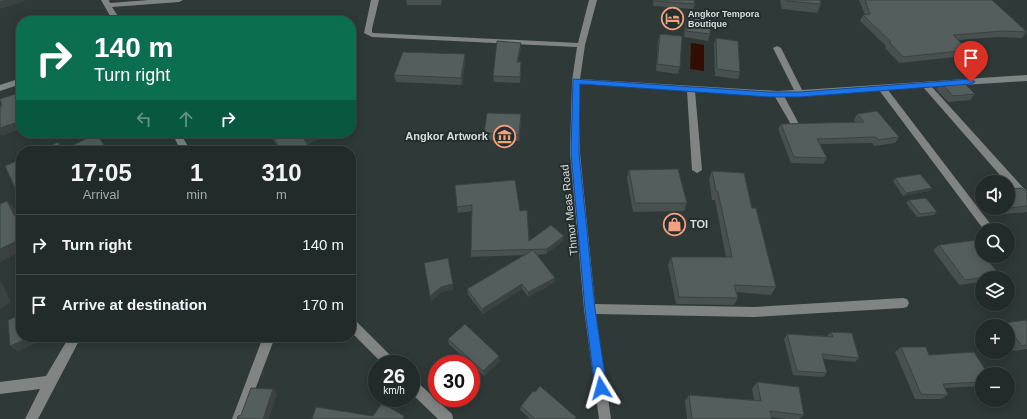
<!DOCTYPE html>
<html lang="en">
<head>
<meta charset="utf-8">
<style>
  :root { --surface:#232b2a; --page:#2f3736; --text:#f1f3f6; --muted:#a3a7a8; --line:#404747 }
  body { margin:0; font-family:Arial,sans-serif; background:var(--page); color:var(--text); height:100vh; display:flex; flex-direction:column; font-size:15px; white-space:nowrap }
  * { box-sizing:border-box; margin:0 }
  p { font-size:13px; color:var(--muted) }
  .icon { flex:none; width:22px; height:22px; fill:none; stroke:currentColor; stroke-width:2; stroke-linecap:round; stroke-linejoin:round }
  .map { position:relative; flex:1; overflow:hidden }
  .sheet { position:absolute; left:16px; top:146px; width:340px; height:196px; display:flex; flex-direction:column; background:var(--surface); border-radius:16px; box-shadow:0 2px 10px #0003,0 0 0 1px var(--line) }
  .sheet>* { flex:none }
  .banner { position:absolute; left:16px; top:16px; width:340px; height:122px; border-radius:16px; box-shadow:0 2px 10px #0003,0 0 0 1px var(--line); background:#0b6e4f; color:#fff; overflow:hidden }
  .fabs { position:absolute; left:975px; top:175px; display:grid; gap:8px }
  .fabs a { display:grid; place-items:center; width:40px; height:40px; border-radius:50%; background:var(--surface); box-shadow:0 2px 10px #0003,0 0 0 1px var(--line); font-size:20px }
  .speed { position:absolute; left:368px; top:355px; display:flex; gap:8px; font-size:20px; font-weight:700; text-align:center }
  .speed>* { display:grid; place-content:center; width:52px; height:52px; border-radius:50%; background:var(--surface); box-shadow:0 2px 10px #0003,0 0 0 1px var(--line); line-height:1 }
  .speed small { font-size:10px; font-weight:400 }
  .speed .limit { border:6px solid #d22; background:#fff; color:#111 }
  .pin { position:absolute; display:grid; place-items:center; width:34px; height:34px; color:#fff; margin:-41px -17px; border-radius:50% 50% 50% 0; rotate:-45deg; box-shadow:0 0 4px #0007 }
  .pin .icon { rotate:45deg }
  .me { position:absolute; width:44px; margin:-22px; rotate:352deg; stroke-linejoin:round; filter:drop-shadow(0 0 3px #0008) }
  .turn { display:flex; align-items:center; gap:14px; height:84px; padding:0 12px; font-size:18px }
  .turn .icon { width:52px; height:52px; stroke-width:2.5 }
  .turn b { display:block; font-size:28px; line-height:34px }
  .lanes { display:flex; align-items:center; height:38px; padding:0 12px; background:#0003; justify-content:center; gap:20px; direction:ltr }
  .lanes .off { opacity:.35 }
  .eta { display:flex; justify-content:space-evenly; align-items:center; height:68px; text-align:center }
  .eta b { font-size:24px; font-weight:600; line-height:28px }
  ul { padding:0; list-style:none }
  li { display:flex; align-items:center; gap:12px; height:60px; padding:0 12px; border-top:1px solid var(--line) }
  li div { flex:1 }
  li b { display:block; font-size:15px }
  li em { font-style:normal }
  .map>svg:first-child { display:block }
</style>
</head>
<body>
<div class="map">
<svg width="1027" height="419" viewBox="0 0 1027 419">
  <rect width="100%" height="100%" fill="#2f3938"/>
  <path fill="#320e00" d="M691 43 704 45V71L690 69Z"/>
  <g fill="none" stroke-linecap="round" stroke-linejoin="round">
    <g fill="#808584" fill-rule="evenodd">
      <path d="M101 0H109L110 3 149 0H183L179 2 112 7 121 21H113Z"/>
      <path d="M371 0H379L372 29V32L373 33 578 43 589 0H597L585 45 580 79 778 91 794 90 773 48 777 46 781 48 802 90 1027 75V81L932 87 1027 192V203L1024 202 1008 182H1006L923 87 888 90 995 230H984L879 90 804 95 800 97 784 96 799 124 795 127 792 126 775 97 695 91 702 170 697 173 692 170 687 91 580 84V153L595 304 754 307 903 298 907 299 909 303 907 307 903 308 754 317 596 314 611 419H599L584 309 570 153 572 81 577 47 372 37 364 33Z"/>
      <path d="M21 78V84L0 91V85Z"/>
      <path d="M172 133H180L191 151H181Z"/>
      <path d="M351 319 355 320 395 360 397 364H383L351 332Z"/>
      <path d="M69 337H81L38 419H25L40 389 0 394V382L46 376Z"/>
      <path d="M263 337H275L244 419H232Z"/>
      <path d="M411 378 415 380 452 414 453 419H438L411 393Z"/>
    </g>
  </g>
  <g fill="#485150">
    <path d="M406 0H442L441 5H407Z"/>
    <path d="M653 0H694L695 4 693 9 653 6Z"/>
    <path d="M780 0H820L821 4 817 13 782 9Z"/>
    <path d="M859 0H992L1027 32 1022 38 997 37 958 40 968 50 964 56 899 63 885 48 886 46 860 21 863 15H865Z"/>
    <path d="M688 15 710 34 708 41 684 37 686 21Z"/>
    <path d="M660 34 680 67 678 74 656 71 658 40Z"/>
    <path d="M716 38 740 72 738 79 715 76 714 44Z"/>
    <path d="M521 49 518 62 521 68 520 83 494 82 493 76Z"/>
    <path d="M465 61 462 85 396 82 394 75Z"/>
    <path d="M941 83 975 94 970 100 948 102 936 89Z"/>
    <path d="M857 114 899 137 895 143 874 146 872 143 820 144 827 158 823 164 791 163 778 129 781 124 855 122 854 120Z"/>
    <path d="M521 121 519 141 484 140V133Z"/>
    <path d="M269 133H332L308 144 312 151H281L271 137Z"/>
    <path d="M629 170 687 203 684 211 633 212 627 178Z"/>
    <path d="M712 171 752 208 776 287 771 295 737 292 738 298 734 305 676 304 668 265 671 257H726L715 200H712L709 179Z"/>
    <path d="M895 178 932 188 929 191 903 196 893 181Z"/>
    <path d="M455 185 520 211 529 241H563L546 254 537 255 555 278 554 283 528 297 522 289 483 314 468 295 467 289 524 255 471 257V251L472 211 458 213Z"/>
    <path d="M1008 189 1027 193V212L1003 214 999 208H1008Z"/>
    <path d="M909 200 937 212 934 215 917 217 906 203Z"/>
    <path d="M939 245 990 256 987 259 1000 275 997 278H982V282L959 285 933 250Z"/>
    <path d="M1027 320V349L1014 351 1008 343V326H1001L1004 323Z"/>
    <path d="M831 332 859 358 855 362 823 359 827 373 823 377 793 375 784 339 787 334 827 336Z"/>
    <path d="M448 339 500 361 484 376 449 344Z"/>
    <path d="M901 347 929 355 982 374V386L945 388 948 395 941 399H915L895 352Z"/>
    <path d="M757 382 804 415 799 419H786L772 417V419H687L685 401 689 395 754 400 752 389Z"/>
    <path d="M521 406 576 417V419H530L520 410Z"/>
  </g>
  <g fill="#3b4241">
    <path d="M7 0H24L25 1 0 9V2Z"/>
    <path d="M521 43V49L517 68V62Z"/>
    <path d="M465 54V61L462 85 461 78Z"/>
    <path d="M521 114V121L519 141V135Z"/>
    <path d="M21 121V129L2 136 0 134V128Z"/>
    <path d="M316 133H332L307 145 304 139Z"/>
    <path d="M96 134 103 142 109 151H103Z"/>
    <path d="M932 188 929 191 903 196 906 193Z"/>
    <path d="M21 190V196L17 192Z"/>
    <path d="M7 201 16 209 21 219V228Z"/>
    <path d="M564 236 563 241 546 254 547 249Z"/>
    <path d="M21 239V251L0 262V249Z"/>
    <path d="M555 278 554 283 528 297V292Z"/>
    <path d="M0 280 11 302 0 309Z"/>
    <path d="M453 284 454 290 442 292 431 302 430 296 441 287Z"/>
    <path d="M522 284V289L483 314 482 309Z"/>
    <path d="M31 337H50L18 351 10 346Z"/>
    <path d="M499 356 500 361 484 376 483 371Z"/>
    <path d="M273 389 277 394 269 419H263Z"/>
  </g>
  <g fill="#545e5d" stroke="#3b4241">
    <path d="M0 0H7L0 2Z"/>
    <path d="M654 0H694L695 4 654 1Z"/>
    <path d="M785 0H820L821 4 786 1Z"/>
    <path d="M865 0H992L1027 32 1002 31 953 35 968 50 903 57 889 42H891L863 15 870 14Z"/>
    <path d="M688 15 711 18 710 34 686 31Z"/>
    <path d="M660 34 682 36 680 67 657 64Z"/>
    <path d="M716 38 738 41 740 72 717 69Z"/>
    <path d="M21 40V66L15 41Z"/>
    <path d="M497 41 521 43 517 62H521L520 77 493 76Z"/>
    <path d="M403 52 465 54 461 78 394 75Z"/>
    <path d="M962 81 975 94 953 96 941 83Z"/>
    <path d="M21 92V121L0 128V106H2L0 99Z"/>
    <path d="M877 111 899 137 878 140 876 137 817 139 827 158 794 157 781 124 864 122 857 114Z"/>
    <path d="M487 113 521 114 519 135 484 133Z"/>
    <path d="M270 133H316L304 139 312 151H282Z"/>
    <path d="M96 134 107 149 103 151H39L58 142 63 150Z"/>
    <path d="M21 159V190L17 192 5 166Z"/>
    <path d="M678 169 687 203H635L629 170Z"/>
    <path d="M712 171 744 173 752 208H756L776 287 734 285 738 298 679 297 671 257H732L718 192 716 191Z"/>
    <path d="M920 174 932 188 906 193 895 178Z"/>
    <path d="M515 180 520 211 527 210 529 241 551 225 564 236 547 249 471 251 472 205 457 207 455 185Z"/>
    <path d="M1022 188 1027 193V206L1010 208 1008 205V189Z"/>
    <path d="M926 198 937 212 920 214 909 200Z"/>
    <path d="M7 201 21 228V239L0 249V204Z"/>
    <path d="M977 240 982 246V256H990L985 257 1000 275 965 280 939 245Z"/>
    <path d="M533 250 555 278 528 292 522 284 482 309 467 289Z"/>
    <path d="M448 258 453 284 441 287 430 296 424 263Z"/>
    <path d="M21 315V337H31L10 346 8 320Z"/>
    <path d="M1027 320V345L1022 346 1008 328V326H1006L1004 323Z"/>
    <path d="M465 324 499 356 483 371 448 339Z"/>
    <path d="M831 332 852 333 859 358 822 354 827 373 797 371 787 334 833 337Z"/>
    <path d="M901 347H926L929 355 974 352 988 374H982V382L943 384 948 395 921 394Z"/>
    <path d="M757 382 799 387 804 415 770 411 772 419H692L689 395 761 401Z"/>
    <path d="M540 386 576 417 575 419H535L521 406 533 391 535 392Z"/>
    <path d="M251 388 273 389 263 419H237L238 416 241 415Z"/>
    <path d="M382 403 404 416 403 419H312L316 407 373 416Z"/>
  </g>
  <path fill="#1a73e8" stroke="#114b97" d="M573 79 769 92H800L971 79 975 82 971 84 800 97H769L580 84 579 153 595 309 607 388 605 392 601 393 597 392 595 388 585 309 571 153Z"/>
  <defs>
    <symbol id="hotel-ring" viewBox="-11 -11 22 22"><circle r="9.5" fill="#252e2e" stroke="#f2a07f" stroke-width="1.5"/><path d="M-6-4.5h1.5V1H6V5H4.5V3h-9V5H-6ZM-4 0a1.8 1.8 0 1 1 3.6 0ZM.5 0V-2.5h3Q6-2.5 6 0Z" fill="#f2a07f"/></symbol>
    <symbol id="museum-ring" viewBox="-11 -11 22 22"><circle r="9.5" fill="#252e2e" stroke="#f2a07f" stroke-width="1.5"/><path d="M0-6L6-3V-2H-6V-3ZM-5-1h2V3h-2ZM-1-1h2V3h-2ZM3-1h2V3H3ZM-6 4H6V6H-6Z" fill="#f2a07f"/></symbol>
    <symbol id="shop-ring" viewBox="-11 -11 22 22"><circle r="9.5" fill="#252e2e" stroke="#f2a07f" stroke-width="1.5"/><path d="M-5-2.5h2.3a2.7 3.5 0 0 1 5.4 0H5L5.5 6h-11ZM-1.5-2.5h3a1.5 2.3 0 0 0-3 0Z" fill="#f2a07f"/></symbol>
  </defs>
  <g fill-rule="evenodd">
    <use href="#hotel-ring" x="660" y="6" width="25" height="25"/>
    <use href="#museum-ring" x="492" y="124" width="25" height="25"/>
    <use href="#shop-ring" x="662" y="212" width="25" height="25"/>
  </g>
  <g text-anchor="middle" stroke-width="4" stroke-linejoin="round" paint-order="stroke">
    <g font-size="9" font-weight="bold" fill="#d8dddd" stroke="#252e2e" text-anchor="start">
      <text x="688" y="17">Angkor Tempora<tspan x="688" dy="10">Boutique</tspan></text>
    </g>
    <g font-size="11" font-weight="bold" fill="#d8dddd" stroke="#252e2e" text-anchor="end">
      <text x="488" y="140">Angkor Artwork</text>
      <text x="690" y="228" text-anchor="start">TOI</text>
    </g>
    <g font-size="11" fill="#d8dddd" stroke="#252e2e">
      <text transform="translate(569 210) rotate(-96)" y="4">Thmor Meas Road</text>
    </g>
  </g>
</svg>
<div class="fabs">
<a><svg class="icon" aria-label="sound" viewBox="0 0 24 24"><path d="M4 9h4l5-4v14l-5-4H4zM17 9q2 3 0 6"/></svg></a>
<a><svg class="icon" aria-label="search" viewBox="0 0 24 24"><circle cx="10" cy="10" r="6"/><path d="M15 15l6 6"/></svg></a>
<a><svg class="icon" aria-label="layers" viewBox="0 0 24 24"><path d="M12 4l9 5-9 5-9-5zM3 14l9 5 9-5"/></svg></a>
<a>+</a>
<a>−</a>
</div>
<div class="speed"><div>26<small>km/h</small></div><div class="limit">30</div></div>
<div class="pin" style="left:971px;top:82px;background:#d93025"><svg class="icon" aria-label="arrive" viewBox="0 0 24 24"><path d="M6 21V4h12l-3 4 3 4H6"/></svg></div>
<svg class="me" style="left:601px;top:388px" viewBox="-20 -20 40 40"><path d="M0-17L14 15 0 8-14 15z" fill="#1a73e8" stroke="#fff" stroke-width="4"/></svg>
<div class="banner">
<div class="turn"><svg class="icon" aria-label="right" viewBox="0 0 24 24"><path d="M7 20v-9h11M14 6l5 5-5 5"/></svg><div><b>140 m</b>Turn right</div></div>
<div class="lanes"><svg class="icon off" aria-label="left" viewBox="0 0 24 24"><path d="M17 20v-9H6M10 6l-5 5 5 5"/></svg><svg class="icon off" aria-label="ahead" viewBox="0 0 24 24"><path d="M12 20V5M6 11l6-6 6 6"/></svg><svg class="icon" aria-label="right" viewBox="0 0 24 24"><path d="M7 20v-9h11M14 6l5 5-5 5"/></svg></div>
</div>
<section class="sheet">
<div class="eta">
<div><b>17:05</b><p>Arrival</p></div>
<div><b>1</b><p>min</p></div>
<div><b>310</b><p>m</p></div>
</div>
<ul>
<li><svg class="icon" aria-label="right" viewBox="0 0 24 24"><path d="M7 20v-9h11M14 6l5 5-5 5"/></svg><div><b>Turn right</b></div><em>140 m</em></li>
<li><svg class="icon" aria-label="arrive" viewBox="0 0 24 24"><path d="M6 21V4h12l-3 4 3 4H6"/></svg><div><b>Arrive at destination</b></div><em>170 m</em></li>
</ul>
</section>
</div>
</body>
</html>
